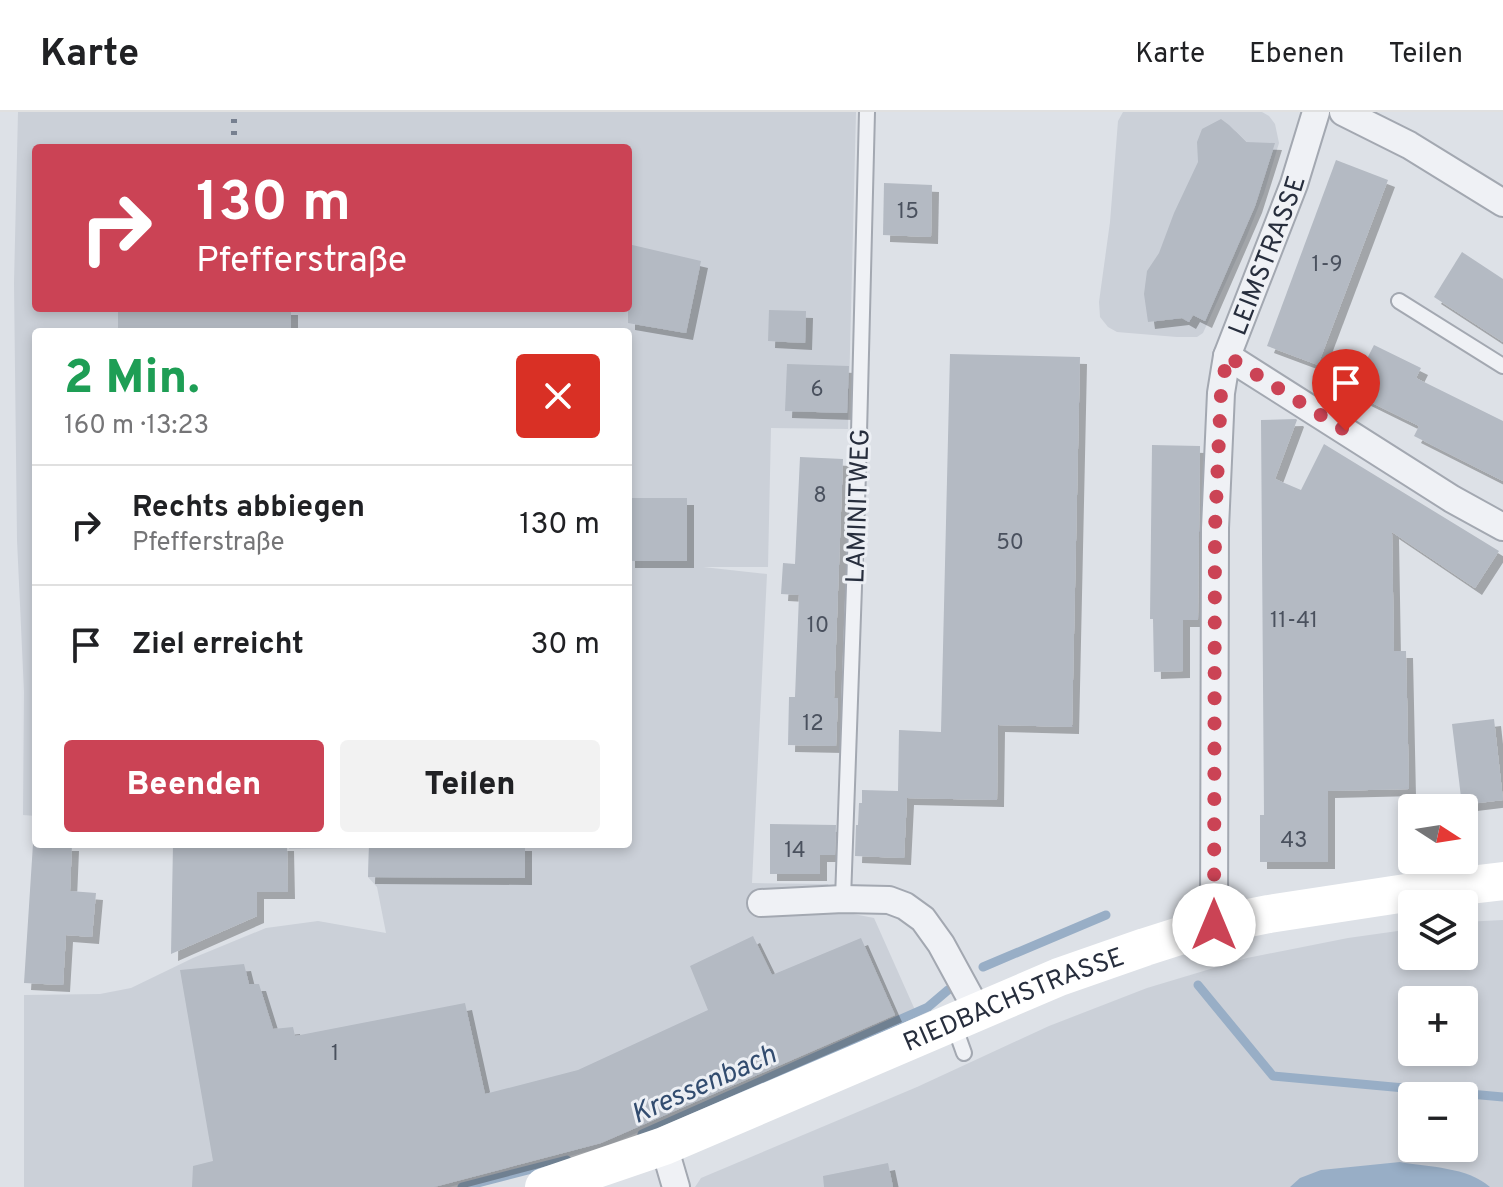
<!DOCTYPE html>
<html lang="de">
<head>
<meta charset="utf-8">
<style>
  :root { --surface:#fff; --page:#f2f2f2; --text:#202124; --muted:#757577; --line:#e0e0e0; --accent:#cb4355 }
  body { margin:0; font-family:Overpass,sans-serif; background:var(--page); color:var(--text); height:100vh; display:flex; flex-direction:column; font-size:30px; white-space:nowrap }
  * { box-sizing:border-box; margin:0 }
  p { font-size:26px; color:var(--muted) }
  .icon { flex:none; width:44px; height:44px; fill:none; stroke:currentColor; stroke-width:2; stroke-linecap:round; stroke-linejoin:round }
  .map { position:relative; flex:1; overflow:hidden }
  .panel { position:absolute; left:32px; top:216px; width:600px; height:520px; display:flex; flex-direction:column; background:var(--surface); border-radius:8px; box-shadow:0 4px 12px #0003 }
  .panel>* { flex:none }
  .banner { position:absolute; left:32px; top:32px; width:600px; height:168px; border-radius:8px; box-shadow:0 4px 12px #0003; background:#cb4355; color:#fff; overflow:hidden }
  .needle { width:52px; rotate:102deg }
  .tools { position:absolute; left:1398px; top:682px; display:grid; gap:16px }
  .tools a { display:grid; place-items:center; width:80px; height:80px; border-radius:8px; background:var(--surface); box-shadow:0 4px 12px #0003; font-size:40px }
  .pin { position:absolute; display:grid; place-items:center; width:68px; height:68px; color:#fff; margin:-82px -34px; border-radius:50% 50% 50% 0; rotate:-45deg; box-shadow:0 0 8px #0007 }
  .pin .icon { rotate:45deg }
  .me { position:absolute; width:88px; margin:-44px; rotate:0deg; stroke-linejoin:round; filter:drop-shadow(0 0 6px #0008) }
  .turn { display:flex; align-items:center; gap:28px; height:168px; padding:0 32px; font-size:36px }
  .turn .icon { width:104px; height:104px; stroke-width:2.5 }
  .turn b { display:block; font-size:56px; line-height:68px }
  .round { display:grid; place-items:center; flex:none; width:84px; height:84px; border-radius:8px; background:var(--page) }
  .head { display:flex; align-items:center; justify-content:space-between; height:136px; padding:0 32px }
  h1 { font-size:48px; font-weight:800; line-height:60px; color:#1e9e55 }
  .primary-button { display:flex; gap:16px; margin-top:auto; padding:16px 32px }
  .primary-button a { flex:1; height:92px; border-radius:8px; background:var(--accent); color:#fff; font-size:32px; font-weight:800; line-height:92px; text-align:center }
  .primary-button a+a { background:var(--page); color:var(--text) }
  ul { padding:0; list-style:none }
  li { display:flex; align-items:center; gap:24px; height:120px; padding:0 32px; border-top:2px solid var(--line) }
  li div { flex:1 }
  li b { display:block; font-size:30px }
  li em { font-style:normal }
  header { display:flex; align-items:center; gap:48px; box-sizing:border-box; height:112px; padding:0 40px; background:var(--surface); border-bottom:2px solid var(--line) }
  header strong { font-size:38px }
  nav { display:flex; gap:44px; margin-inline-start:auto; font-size:28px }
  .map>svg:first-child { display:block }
</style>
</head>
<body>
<header>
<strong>Karte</strong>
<nav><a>Karte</a><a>Ebenen</a><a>Teilen</a></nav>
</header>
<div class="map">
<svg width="1503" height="1075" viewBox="0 0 1503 1075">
  <defs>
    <filter id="shadow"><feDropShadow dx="7" dy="7" stdDeviation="0" flood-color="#0004"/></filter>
  </defs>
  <rect width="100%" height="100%" fill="#dde1e7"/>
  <g fill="#cbd0d8" fill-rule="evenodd">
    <path d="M18 0H856L848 317 771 316 768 455H703L767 462 752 771 828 772 843 800 874 806 915 898 616 1030 593 1038 449 1075H24V883L100 882 131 876 193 846 266 816 318 809 386 821 377 775 368 765 369 736 289 737V732H628V220H36V704L23 703 24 580 17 428 14 171ZM36 36H628V196H36Z"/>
    <path d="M1123 0H1262L1269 4 1275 12 1279 31 1264 81 1246 126 1203 221 1197 225H1177L1117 220 1108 215 1100 205 1099 190 1110 110 1118 9Z"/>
    <path d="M1503 808V1075H695L701 1066 917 975 1049 914 1147 876 1247 846 1348 826 1412 817V844H1464V810ZM1412 888H1464V940H1412ZM1412 984H1464V1036H1412Z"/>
  </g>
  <path fill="#98aec6" d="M1400 1050C1428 1055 1468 1055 1490 1075H1290L1300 1066 1321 1058Z"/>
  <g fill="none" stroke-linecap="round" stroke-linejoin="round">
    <g stroke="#98aec6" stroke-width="9">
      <path d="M983 855 1106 803"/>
      <path d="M1198 873 1273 964 1503 985"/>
      <path d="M642 1022 928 895 948 878"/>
      <path d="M462 1075 567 1048"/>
    </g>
  </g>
  <g fill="#b4bac3" filter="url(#shadow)">
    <path d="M1221 7 1229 13 1246 30 1275 31 1255 94 1205 209 1193 203 1189 210 1182 206 1148 210 1144 182 1147 159 1159 141 1174 101 1198 50 1197 30 1202 17Z"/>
    <path d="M1336 48 1388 68 1318 253 1267 234Z"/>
    <path d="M884 71 932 73 931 125 883 123Z"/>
    <path d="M628 132 701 149 686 221 628 211Z"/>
    <path d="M1462 140 1503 167V230L1434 185Z"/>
    <rect x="118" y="196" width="173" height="24"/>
    <path d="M769 198 806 199 805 231 768 229Z"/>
    <path d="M1374 233 1421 256 1416 266 1503 309V369L1414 324 1419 314 1350 280Z"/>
    <path d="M950 242 1080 245 1072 615 998 613 997 688 907 686 904 746 855 744 856 713H858L859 691H862V678L898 679 899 618 941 620Z"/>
    <path d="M787 252 849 254 847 301 785 299Z"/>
    <path d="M1296 307 1297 308 1275 367 1301 378 1324 332 1499 439 1475 476 1392 420 1394 539H1406L1409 677 1328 679V750H1260V703H1264L1261 308Z"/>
    <path d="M1152 333 1200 334 1198 508H1183V559L1154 560 1153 507H1150Z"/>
    <path d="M800 345 843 347 834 586H838L836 634 788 633 789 585H795L799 483 781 482 783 451 795 452Z"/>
    <rect x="628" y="386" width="59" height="63"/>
    <path d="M1494 607 1503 688 1462 693 1452 612Z"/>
    <path d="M770 712 836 713 835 743H820V762H770Z"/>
    <path d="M33 732H72L70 779 96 781 92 825 66 823 63 873 24 871Z"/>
    <path d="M173 732H287L288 780H257V804L171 842Z"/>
    <path d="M369 732H525V766L368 765Z"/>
    <path d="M753 824 772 863 861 826 895 903 601 1031 434 1075H192L193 1054 213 1049 180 858 244 852 249 872H259L273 917 293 915 295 924 465 891 485 982 578 958 708 898 690 854Z"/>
    <path d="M888 1051 893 1075H824L823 1064Z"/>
  </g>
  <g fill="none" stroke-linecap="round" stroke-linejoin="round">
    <defs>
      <g id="lane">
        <path d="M1399 189 1503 254"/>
        <path d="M843 787 858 361 867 0"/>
        <path d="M954 913 964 941"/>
      </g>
      <g id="street">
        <path d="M1343 0 1409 33 1503 91"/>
        <path d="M1227 244 1452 387 1503 415"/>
        <path d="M761 791 843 787 889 788 905 794 923 807 941 832 977 898"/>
        <path id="s1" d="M1214 813 1215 416 1221 281 1227 244 1294 72 1316 0"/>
        <path d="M664 1034 676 1075"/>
      </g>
    </defs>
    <use href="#lane" stroke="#a3a8b1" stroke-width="18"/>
    <use href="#street" stroke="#a3a8b1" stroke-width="30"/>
    <use href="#lane" stroke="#eff1f5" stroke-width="14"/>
    <use href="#street" stroke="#eff1f5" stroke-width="26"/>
    <path stroke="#fff" stroke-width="38" id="s2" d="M544 1075 664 1034 1059 865 1145 835 1214 813 1269 802 1419 779 1503 769"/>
    <path stroke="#778090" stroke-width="6" stroke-dasharray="4 8" stroke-linecap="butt" d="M234 23V0"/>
  </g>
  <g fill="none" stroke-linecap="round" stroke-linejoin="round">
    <path stroke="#cb4355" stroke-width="14" stroke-dasharray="0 25.2" d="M1214 813 1215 416 1221 281 1227 244 1346 319"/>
  </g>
  <g text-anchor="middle" stroke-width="6" stroke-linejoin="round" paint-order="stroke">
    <g font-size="22" fill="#4a515e">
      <text x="908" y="106">15</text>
      <text x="1327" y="159">1-9</text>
      <text x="817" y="284">6</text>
      <text x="820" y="390">8</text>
      <text x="1010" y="437">50</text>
      <text x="1294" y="515">11-41</text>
      <text x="818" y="520">10</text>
      <text x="813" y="618">12</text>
      <text x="1294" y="735">43</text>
      <text x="795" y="745">14</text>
      <text x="335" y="948">1</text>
    </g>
    <g font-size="26" fill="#272e3d" stroke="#eceff4">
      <text dy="9" stroke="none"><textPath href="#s1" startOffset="678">LEIMSTRASSE</textPath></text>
      <text transform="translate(857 394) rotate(-88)" y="9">LAMINITWEG</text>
      <text dy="9" stroke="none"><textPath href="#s2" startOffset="506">RIEDBACHSTRASSE</textPath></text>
    </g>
    <g font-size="28" font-style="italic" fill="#324c6f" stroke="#eceff4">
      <text transform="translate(703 971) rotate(-24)" y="10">Kressenbach</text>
    </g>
  </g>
</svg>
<div class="tools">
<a><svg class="needle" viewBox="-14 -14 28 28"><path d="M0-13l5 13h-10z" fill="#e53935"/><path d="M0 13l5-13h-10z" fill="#757577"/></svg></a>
<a><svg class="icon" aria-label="layers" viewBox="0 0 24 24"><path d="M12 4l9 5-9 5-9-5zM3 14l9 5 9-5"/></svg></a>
<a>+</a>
<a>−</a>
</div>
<div class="pin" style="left:1346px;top:319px;background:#d93025"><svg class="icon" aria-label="arrive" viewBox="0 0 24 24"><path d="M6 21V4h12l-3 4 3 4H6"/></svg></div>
<svg class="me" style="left:1214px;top:813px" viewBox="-20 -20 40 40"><circle r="19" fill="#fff"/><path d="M0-13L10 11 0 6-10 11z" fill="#cb4355"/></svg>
<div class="banner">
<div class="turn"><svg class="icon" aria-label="right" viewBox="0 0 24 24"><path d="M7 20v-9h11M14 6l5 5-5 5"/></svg><div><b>130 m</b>Pfefferstraße</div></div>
</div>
<section class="panel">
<div class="head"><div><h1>2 Min.</h1><p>160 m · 13:23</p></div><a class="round" style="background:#d93025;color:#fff"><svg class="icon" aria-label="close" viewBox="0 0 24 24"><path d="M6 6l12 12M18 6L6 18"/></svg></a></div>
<ul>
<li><svg class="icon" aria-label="right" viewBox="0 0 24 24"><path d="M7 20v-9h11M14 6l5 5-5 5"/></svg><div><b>Rechts abbiegen</b><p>Pfefferstraße</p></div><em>130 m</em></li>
<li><svg class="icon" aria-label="arrive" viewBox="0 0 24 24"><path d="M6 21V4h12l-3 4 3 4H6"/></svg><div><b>Ziel erreicht</b></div><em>30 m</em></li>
</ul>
<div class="primary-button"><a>Beenden</a><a>Teilen</a></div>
</section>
</div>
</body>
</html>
